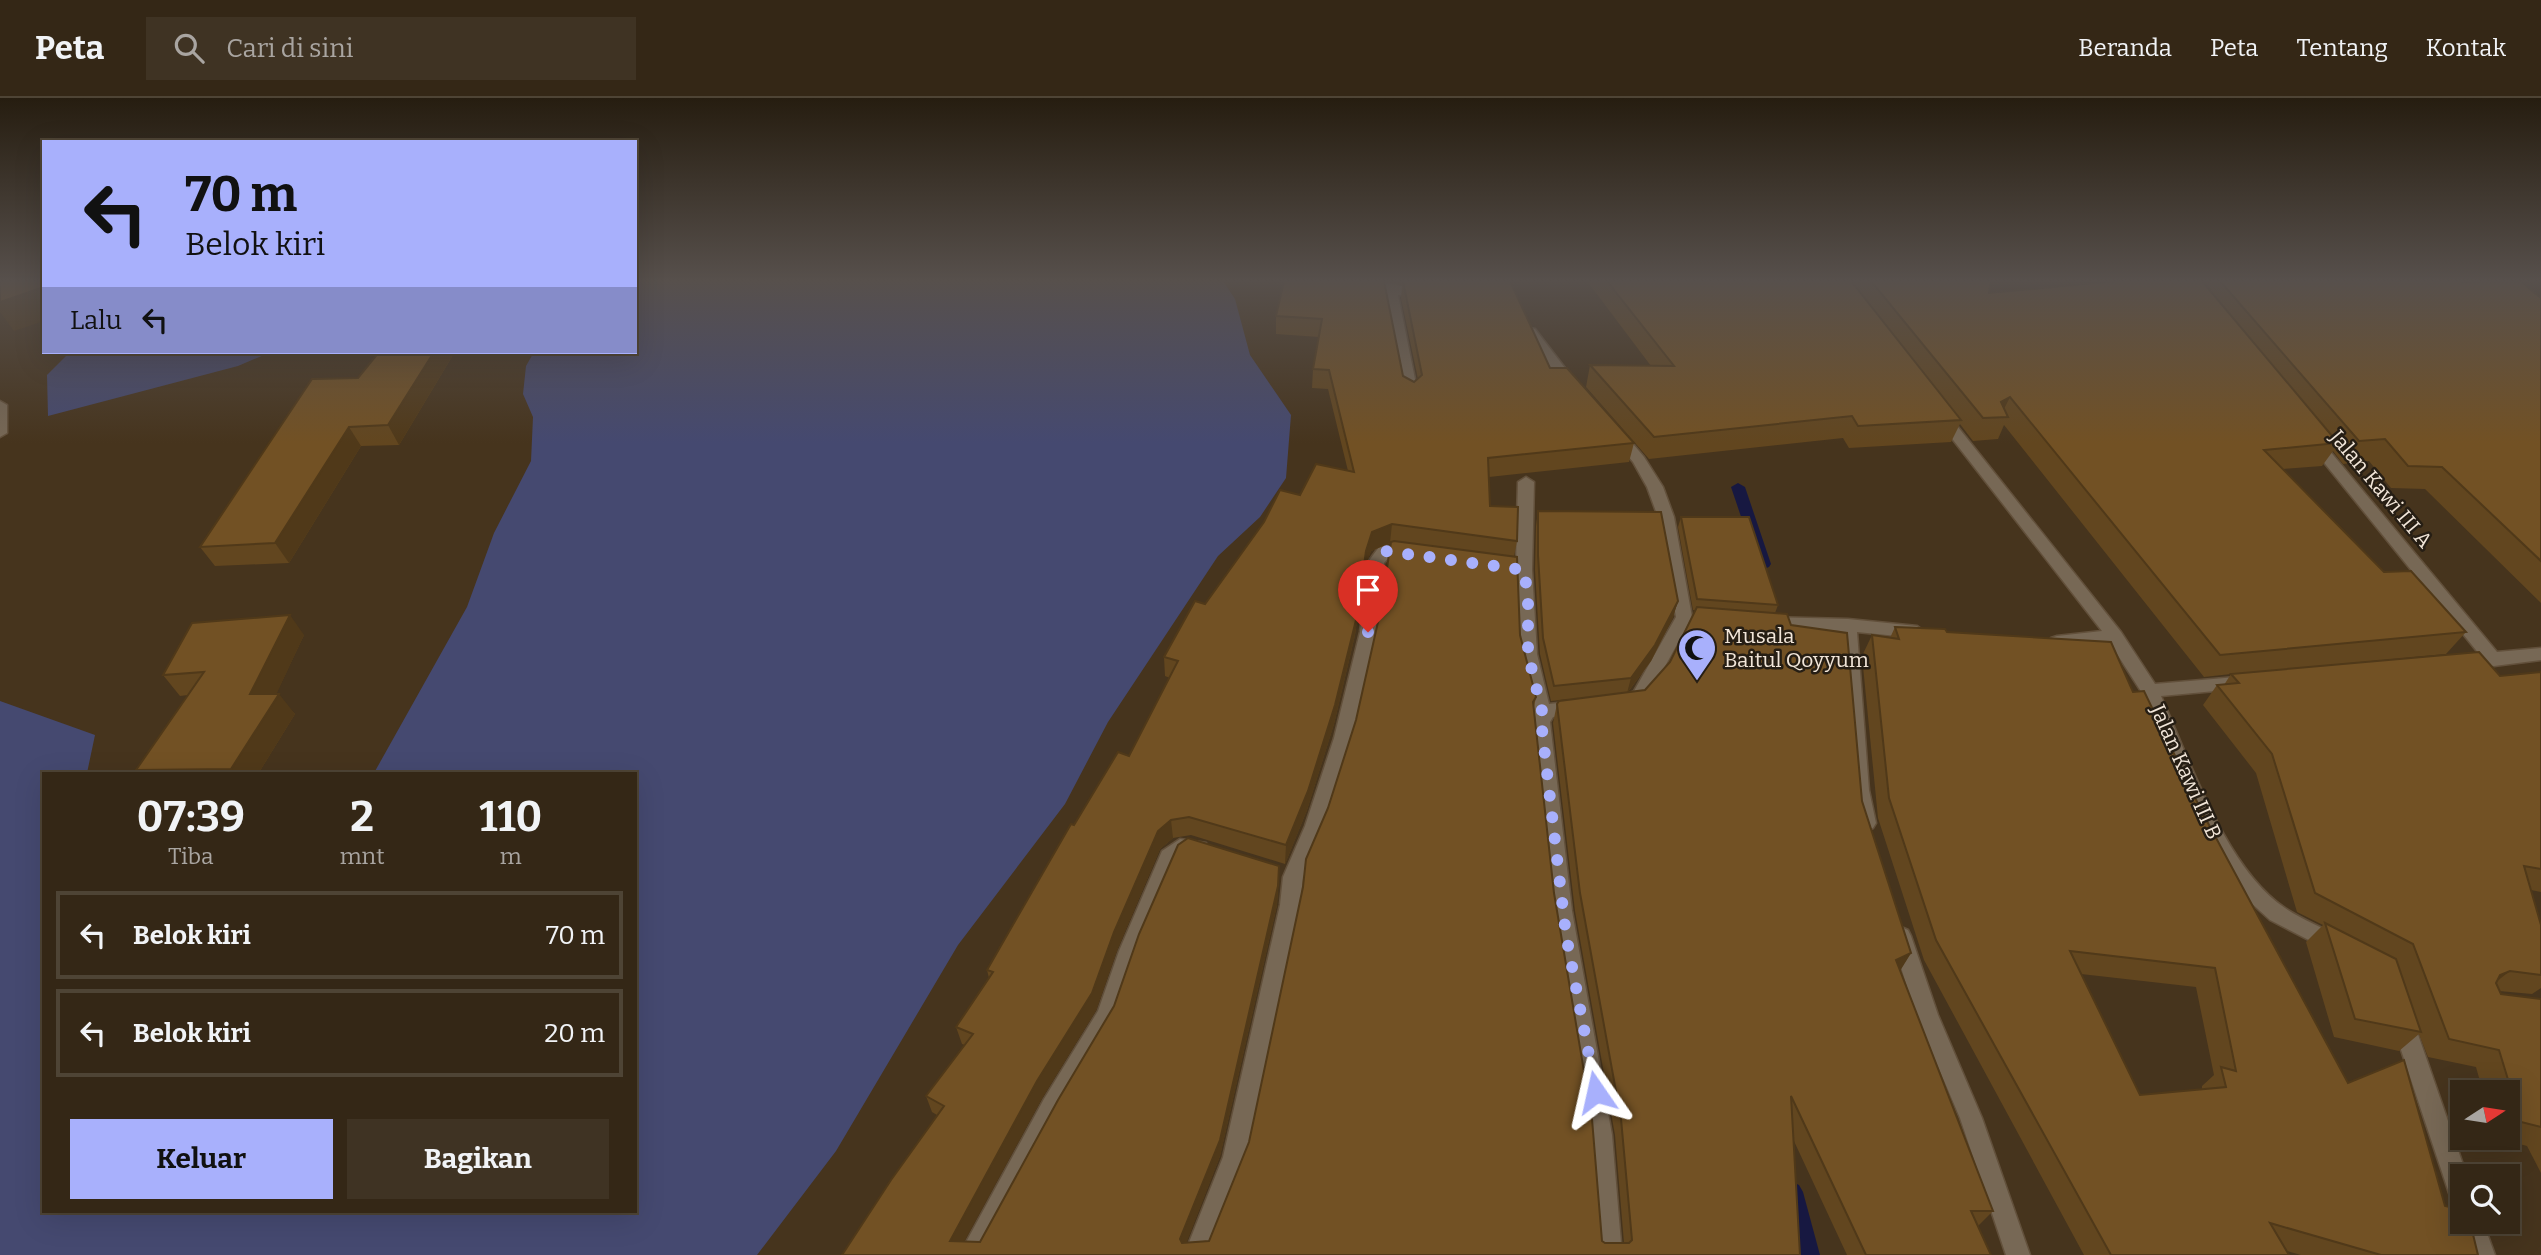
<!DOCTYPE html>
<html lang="id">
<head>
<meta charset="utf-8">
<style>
  :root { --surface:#342716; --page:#3f3323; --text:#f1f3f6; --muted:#a9a5a1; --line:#4e4435; --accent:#a8b0fc }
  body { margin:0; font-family:Bitter,serif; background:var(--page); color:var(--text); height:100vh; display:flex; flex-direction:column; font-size:26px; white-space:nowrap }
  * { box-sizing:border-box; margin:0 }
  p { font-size:23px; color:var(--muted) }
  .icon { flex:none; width:38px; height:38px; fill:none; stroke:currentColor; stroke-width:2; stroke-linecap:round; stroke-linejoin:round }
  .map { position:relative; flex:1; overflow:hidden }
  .drawer { position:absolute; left:42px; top:674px; width:595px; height:441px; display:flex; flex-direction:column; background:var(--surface); border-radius:0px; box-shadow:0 7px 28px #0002,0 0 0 2px var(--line) }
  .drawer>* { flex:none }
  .banner { position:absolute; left:42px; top:42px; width:595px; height:214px; border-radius:0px; box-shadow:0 7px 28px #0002,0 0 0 2px var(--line); background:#a8b0fc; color:#111; overflow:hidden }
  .needle { width:46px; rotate:78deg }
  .tools { position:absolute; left:2450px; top:982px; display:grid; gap:14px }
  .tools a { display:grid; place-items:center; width:70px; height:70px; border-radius:0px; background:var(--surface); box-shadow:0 7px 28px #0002,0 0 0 2px var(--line); font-size:35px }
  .pin { position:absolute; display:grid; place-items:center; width:60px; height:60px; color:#fff; margin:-72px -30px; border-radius:50% 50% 50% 0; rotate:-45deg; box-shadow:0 0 7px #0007 }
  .pin .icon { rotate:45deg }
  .me { position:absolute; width:77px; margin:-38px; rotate:349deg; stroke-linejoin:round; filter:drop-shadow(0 0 5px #0008) }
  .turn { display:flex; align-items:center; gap:24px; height:147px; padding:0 28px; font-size:32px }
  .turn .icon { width:91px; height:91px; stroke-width:2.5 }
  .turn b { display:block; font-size:49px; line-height:60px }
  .then { display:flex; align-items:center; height:66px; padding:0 28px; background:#0003; gap:14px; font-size:26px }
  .eta { display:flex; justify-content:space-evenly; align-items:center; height:119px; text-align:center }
  .eta b { font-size:42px; font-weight:700; line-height:49px }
  .primary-button { display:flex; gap:14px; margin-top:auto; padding:14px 28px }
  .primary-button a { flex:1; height:80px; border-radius:0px; background:var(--accent); color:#111; font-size:28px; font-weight:700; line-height:80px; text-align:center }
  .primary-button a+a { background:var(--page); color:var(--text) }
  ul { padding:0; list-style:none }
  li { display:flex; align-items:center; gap:21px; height:88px; margin:0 14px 10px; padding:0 14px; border:4px solid var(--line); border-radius:0px }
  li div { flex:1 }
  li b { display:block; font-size:26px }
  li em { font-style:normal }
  header { display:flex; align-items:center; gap:42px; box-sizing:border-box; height:98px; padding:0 35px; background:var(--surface); border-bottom:2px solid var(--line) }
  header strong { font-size:33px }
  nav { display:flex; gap:38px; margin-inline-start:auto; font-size:24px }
  .search { width:490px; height:63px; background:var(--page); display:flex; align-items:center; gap:18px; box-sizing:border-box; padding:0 24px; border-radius:0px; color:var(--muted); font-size:26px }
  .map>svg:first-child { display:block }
</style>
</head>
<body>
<header>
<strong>Peta</strong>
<div class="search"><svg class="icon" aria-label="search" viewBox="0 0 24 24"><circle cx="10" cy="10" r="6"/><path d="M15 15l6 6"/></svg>Cari di sini</div>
<nav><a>Beranda</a><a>Peta</a><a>Tentang</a><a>Kontak</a></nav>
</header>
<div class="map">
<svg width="2541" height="1157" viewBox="0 0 2541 1157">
  <rect width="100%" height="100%" fill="#46341d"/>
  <g fill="#454970">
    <path d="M635 183H1223L1235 201 1250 257 1291 317 1286 380 1260 419 1218 458 1108 624 1065 706 958 847 836 1053 757 1157H0V603L95 637 87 675 44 676V1113H635V676L374 675 467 509 494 435 531 363 533 319 523 296 526 268 534 254H635Z"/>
    <path d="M70 254H271L238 268 48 318 47 277Z"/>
  </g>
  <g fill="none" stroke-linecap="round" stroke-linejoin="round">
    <g fill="#171841" fill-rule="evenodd">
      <path d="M1738 385 1745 389 1771 466 1769 469 1764 471 1757 466 1731 389Z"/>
      <path d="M1792 1084 1799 1087 1803 1094 1820 1157H1798L1781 1094 1785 1087Z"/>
    </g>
    <defs>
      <g id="street">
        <path d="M1370 183C1377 183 1428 192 1432 195L1426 199 1398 197 1418 296 1416 299 1411 300 1404 296 1384 194Z"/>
        <path d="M1530 230 1535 231 1575 283V289H1565L1523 234Z"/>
        <path d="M0 303 7 307V335L0 339Z"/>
        <path d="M1941 313 1946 314 2121 534 2155 586 2248 578 2254 579 2257 584 2254 589 2248 590 2161 598C2190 663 2226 771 2285 810 2302 822 2324 830 2342 840L2345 846 2342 852 2335 855 2328 852 2270 822 2238 793 2216 762 2142 595 2110 545 2057 550 2051 548 2048 544 2051 540 2057 538 2102 533 1936 320 1934 317 1936 314Z"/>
        <path d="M1618 333 1623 334 1644 359 1663 389 1674 419 1692 519 1646 603 1625 613 1619 611 1616 606 1619 601 1634 593 1676 519 1658 419 1647 389 1633 364 1611 337Z"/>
        <path d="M2314 338 2319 340 2497 554 2541 550V562L2494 568 2479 566 2476 562 2480 557 2309 346 2307 343 2309 340Z"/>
        <path d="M1526 379 1534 384 1532 472 1537 556 1549 606 1577 603 1583 605 1586 610 1583 615 1553 619 1550 624 1572 813 1612 1037 1622 1157H1598L1589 1037 1552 813 1532 623 1535 618C1511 542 1516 463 1518 384Z"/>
        <path d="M1385 448 1413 451 1421 456 1413 461 1389 459 1384 465 1376 534 1352 640 1325 728 1303 779 1300 807 1247 1059 1208 1157H1184L1223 1059 1280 807 1283 779 1305 728 1334 640 1360 534 1368 464 1379 449Z"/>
        <path d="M1767 519 1848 521 1917 528 1925 534 1917 540 1857 534 1869 692 1876 725 1873 730 1866 733 1859 730 1851 692 1840 533 1761 529 1759 525Z"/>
        <path d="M1180 741 1206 745 1209 751 1206 757 1199 759 1184 757 1177 764 1139 853 1115 924 1060 1017 984 1157H959L1044 1001 1098 913 1119 853 1162 753Z"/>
        <path d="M1901 829 1908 832 1911 838 1938 917 1982 1020 2030 1157H2006L1960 1020 1916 917 1891 838 1894 832Z"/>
        <path d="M2402 912 2410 915 2413 922 2467 1078H2462V1110L2454 1106 2450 1098 2391 922 2394 915Z"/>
        <path d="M2462 1116V1124H2483L2495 1157H2471L2459 1124Z"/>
      </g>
    </defs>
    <use href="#street" stroke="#62503b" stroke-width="3"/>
    <use href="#street" fill="#776855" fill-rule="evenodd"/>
  </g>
  <g fill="#62461f" fill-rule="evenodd">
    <path d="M1284 183 1403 278 1414 284 1418 281 1401 200 1402 188 1389 183H1510L1550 270 1634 345 1629 364 1489 379 1490 408 1517 443 1514 459 1520 537 1536 599 1534 609 1554 795 1602 1143 1605 1145H1624L1615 1037 1575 813 1553 625 1557 606 1569 601 1551 603 1540 556 1535 472 1536 428 1538 413 1678 503 1673 519 1651 563 1628 594 1645 592 1670 564 1695 512H1693L1678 429 1681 419 1778 507 1775 515 1791 527 1862 703 1911 855 1900 872 1993 1113 1978 1128 1991 1157H1847L1793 1041 1800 1157H842L937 1017 932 1014 926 998 965 947 962 946 956 929 989 880 987 872 1074 727 1129 658 1170 580 1165 578 1164 559 1205 506 1300 397 1348 373 1328 291 1312 290 1313 271 1319 239 1276 236V218ZM1391 445 1380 515 1356 622 1328 710 1249 1044 1209 1143 1186 1145 1220 1058 1277 807 1279 768 980 1144 964 1143 1042 1000 1096 912 1117 852 1160 751 1173 740 1191 737 1285 766 1307 712 1334 626 1355 537 1364 472 1371 453Z"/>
    <path d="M1587 183H1991L1989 195 2094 185 2093 183H2460L2462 184 2541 200V505L2425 391 2391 390 2369 363 2343 366 2333 353 2322 368 2283 371 2384 474 2466 534 2446 556 2264 573 2500 578 2541 574V794L2531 792 2541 827V890L2532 896 2499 893 2501 896 2541 901V1075L2527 1048 2497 1040H2508V994H2483L2476 969 2428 959 2419 936 2399 953 2334 939 2306 844 2323 827 2297 814 2256 675 2203 607 2217 587H2224L2231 576 2204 579 2004 327 1998 341 1973 343 1960 326 1951 344 1849 350 1843 340 1649 361 1586 289 1590 267 1651 268Z"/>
    <path d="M379 254H487L484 257H453L399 347 361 348 289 465 215 468 200 449 358 280Z"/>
    <path d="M1895 529 1947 534 2133 594 2201 712 2348 985 2445 1108 2478 1157H2301L2287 1153 2289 1157H2084L1924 862 1878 720 1862 558 1872 537 1890 540ZM2081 876 2196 889 2214 977 2202 988V991L2140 997Z"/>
    <path d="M304 537 276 596 295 616 258 676H139L136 672 188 597 180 598 163 577Z"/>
  </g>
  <g fill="#503919">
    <path d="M44 189V223L14 233 0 214V204Z"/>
    <path d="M434 254H452L453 257 399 347 388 327Z"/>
    <path d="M2010 299 2000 319 2001 304Z"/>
    <path d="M349 329 361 348 289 465 275 445Z"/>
    <path d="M1392 426 1390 445 1371 453 1364 472 1355 537 1334 626 1307 712 1285 766 1286 747 1366 453 1372 434Z"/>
    <path d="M1678 503 1673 519 1651 563 1627 595 1631 580Z"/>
    <path d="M290 517 304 537 268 614 279 596 295 616 258 676H236L231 671 250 596Z"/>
    <path d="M1171 722 1173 740 1160 751 1117 852 1096 912 1042 1000 957 1157 950 1143 1114 834 1158 733Z"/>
    <path d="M1279 768 1277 807 1220 1058 1182 1156 1180 1141Z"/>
    <path d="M1911 855 1900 873 1896 862Z"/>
    <path d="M2510 873 2487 891 2500 877Z"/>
  </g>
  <g fill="#725124" stroke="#503919" stroke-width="2" fill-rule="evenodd">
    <path d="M0 183H44V189L0 204Z"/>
    <path d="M1284 183H1384L1403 278 1414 284 1422 277 1403 183H1510L1550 270H1567L1634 345 1488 360 1490 408 1518 409 1517 443 1392 426 1372 434 1366 453 1357 518 1335 607 1308 693 1286 747 1189 719 1171 722 1158 733 1114 834 1092 895 1037 983 950 1143 980 1144 1058 1002 1114 908 1139 836 1178 747 1188 740 1279 768 1278 788 1220 1042 1180 1141 1182 1145 1209 1143 1249 1044 1303 789 1306 761 1328 710 1356 622 1380 515 1391 444 1394 443 1517 459 1520 537 1536 599 1533 604 1554 795 1592 1021 1602 1143 1605 1145H1629L1632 1142 1621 1021 1580 795 1557 606 1559 603 1645 592 1670 564 1697 509 1787 516 1791 527 1847 535 1862 703 1911 855 1896 862 1993 1113H1971L1991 1157H1866L1791 998 1800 1157H842L891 1082 944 1008 926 998 973 936 956 929 993 874 987 872 1071 726 1074 727 1118 654 1129 658 1178 563 1164 559 1195 503 1205 506 1264 424 1280 392 1300 397 1316 366 1354 374 1329 272 1313 271 1322 221 1276 218Z"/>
    <path d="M1607 183H1851L1961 322 1858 328 1852 318 1654 339 1590 267 1674 268Z"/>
    <path d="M1871 183H1991L1989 195 2116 183H2202L2338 345 2264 352 2384 474 2411 473 2466 534 2220 557 2010 299 2001 304 2008 319 1983 320Z"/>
    <path d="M2220 183H2460L2462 184 2520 183 2541 200V463L2442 369 2408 368 2385 341 2359 343Z"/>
    <path d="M379 254H434L388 327 349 329 275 445 200 449 312 281 358 280Z"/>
    <path d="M1538 413 1661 414 1678 503 1655 547 1631 580 1554 588 1543 540 1538 457Z"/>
    <path d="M1681 419H1749L1778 507 1697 501Z"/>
    <path d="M290 517 250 596H279L231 671 136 672 204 574 163 577 192 525Z"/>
    <path d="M1895 529 1945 531 1947 534 2111 544 2133 594 2144 593 2201 712 2348 985 2404 962 2445 1108 2462 1112V1124H2470L2478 1157H2381L2270 1125 2289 1157H2111L1936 842 1889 700 1872 537 1899 541ZM2070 853 2215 870 2236 973 2221 969 2226 989 2140 997Z"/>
    <path d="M2479 554 2500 578 2541 574V771L2524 768 2541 827V877L2510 873 2500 877 2496 885 2501 896 2541 901V1029L2521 1024 2499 952 2449 941 2413 846 2315 795 2272 656 2217 587 2239 585 2231 576Z"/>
    <path d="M2325 825 2396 861 2421 934 2355 921Z"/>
  </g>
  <linearGradient id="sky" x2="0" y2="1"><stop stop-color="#261d10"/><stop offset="0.53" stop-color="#57504c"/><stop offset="1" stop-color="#57504c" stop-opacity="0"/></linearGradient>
  <rect width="2541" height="345" fill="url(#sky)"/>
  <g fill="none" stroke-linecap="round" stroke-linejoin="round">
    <path stroke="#a8b0fc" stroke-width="12" stroke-dasharray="0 21.6" d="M1368 534 1376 464 1385 453 1524 472 1528 499V556L1543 617 1541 623 1566 837 1596 994"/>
  </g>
  <defs>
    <symbol id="mosque-pin" viewBox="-11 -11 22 30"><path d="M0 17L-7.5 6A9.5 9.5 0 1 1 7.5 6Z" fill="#a8b0fc" stroke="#261e14"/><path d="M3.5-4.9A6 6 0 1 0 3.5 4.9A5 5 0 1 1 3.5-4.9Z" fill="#111"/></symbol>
  </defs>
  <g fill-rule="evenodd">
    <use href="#mosque-pin" x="1675" y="528" width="44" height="60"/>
  </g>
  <g text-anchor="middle" stroke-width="5" stroke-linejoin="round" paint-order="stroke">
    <g font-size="21" fill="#f2e6d9" stroke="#261e14">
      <text transform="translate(2381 391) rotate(50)" y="7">Jalan Kawi III A</text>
      <text transform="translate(2186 674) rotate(66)" y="7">Jalan Kawi III B</text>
    </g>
    <g font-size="21" fill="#f2e6d9" stroke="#261e14" text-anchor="start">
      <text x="1724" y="545">Musala<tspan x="1724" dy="24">Baitul Qoyyum</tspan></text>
    </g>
  </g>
</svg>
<div class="tools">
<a><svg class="needle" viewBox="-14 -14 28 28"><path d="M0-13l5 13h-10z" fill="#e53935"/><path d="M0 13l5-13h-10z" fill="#a9a5a1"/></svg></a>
<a><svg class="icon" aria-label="search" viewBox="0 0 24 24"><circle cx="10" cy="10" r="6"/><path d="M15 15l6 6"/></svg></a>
</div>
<div class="pin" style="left:1368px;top:534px;background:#d93025"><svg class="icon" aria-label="arrive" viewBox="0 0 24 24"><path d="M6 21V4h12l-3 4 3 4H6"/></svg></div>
<svg class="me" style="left:1596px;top:994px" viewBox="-20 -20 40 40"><path d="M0-17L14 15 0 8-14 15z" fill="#a8b0fc" stroke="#fff" stroke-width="4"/></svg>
<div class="banner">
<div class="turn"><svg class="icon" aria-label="left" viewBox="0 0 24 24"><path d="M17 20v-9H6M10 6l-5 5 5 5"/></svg><div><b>70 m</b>Belok kiri</div></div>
<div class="then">Lalu<svg class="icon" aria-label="left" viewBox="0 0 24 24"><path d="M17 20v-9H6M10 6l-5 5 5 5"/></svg></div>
</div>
<section class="drawer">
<div class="eta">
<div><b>07:39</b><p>Tiba</p></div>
<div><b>2</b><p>mnt</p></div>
<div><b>110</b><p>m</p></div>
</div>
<ul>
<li><svg class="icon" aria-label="left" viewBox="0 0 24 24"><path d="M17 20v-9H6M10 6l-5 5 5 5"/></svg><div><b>Belok kiri</b></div><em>70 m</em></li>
<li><svg class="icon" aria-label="left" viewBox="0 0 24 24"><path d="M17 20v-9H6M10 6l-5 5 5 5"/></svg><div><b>Belok kiri</b></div><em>20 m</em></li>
</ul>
<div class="primary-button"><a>Keluar</a><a>Bagikan</a></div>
</section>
</div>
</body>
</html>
